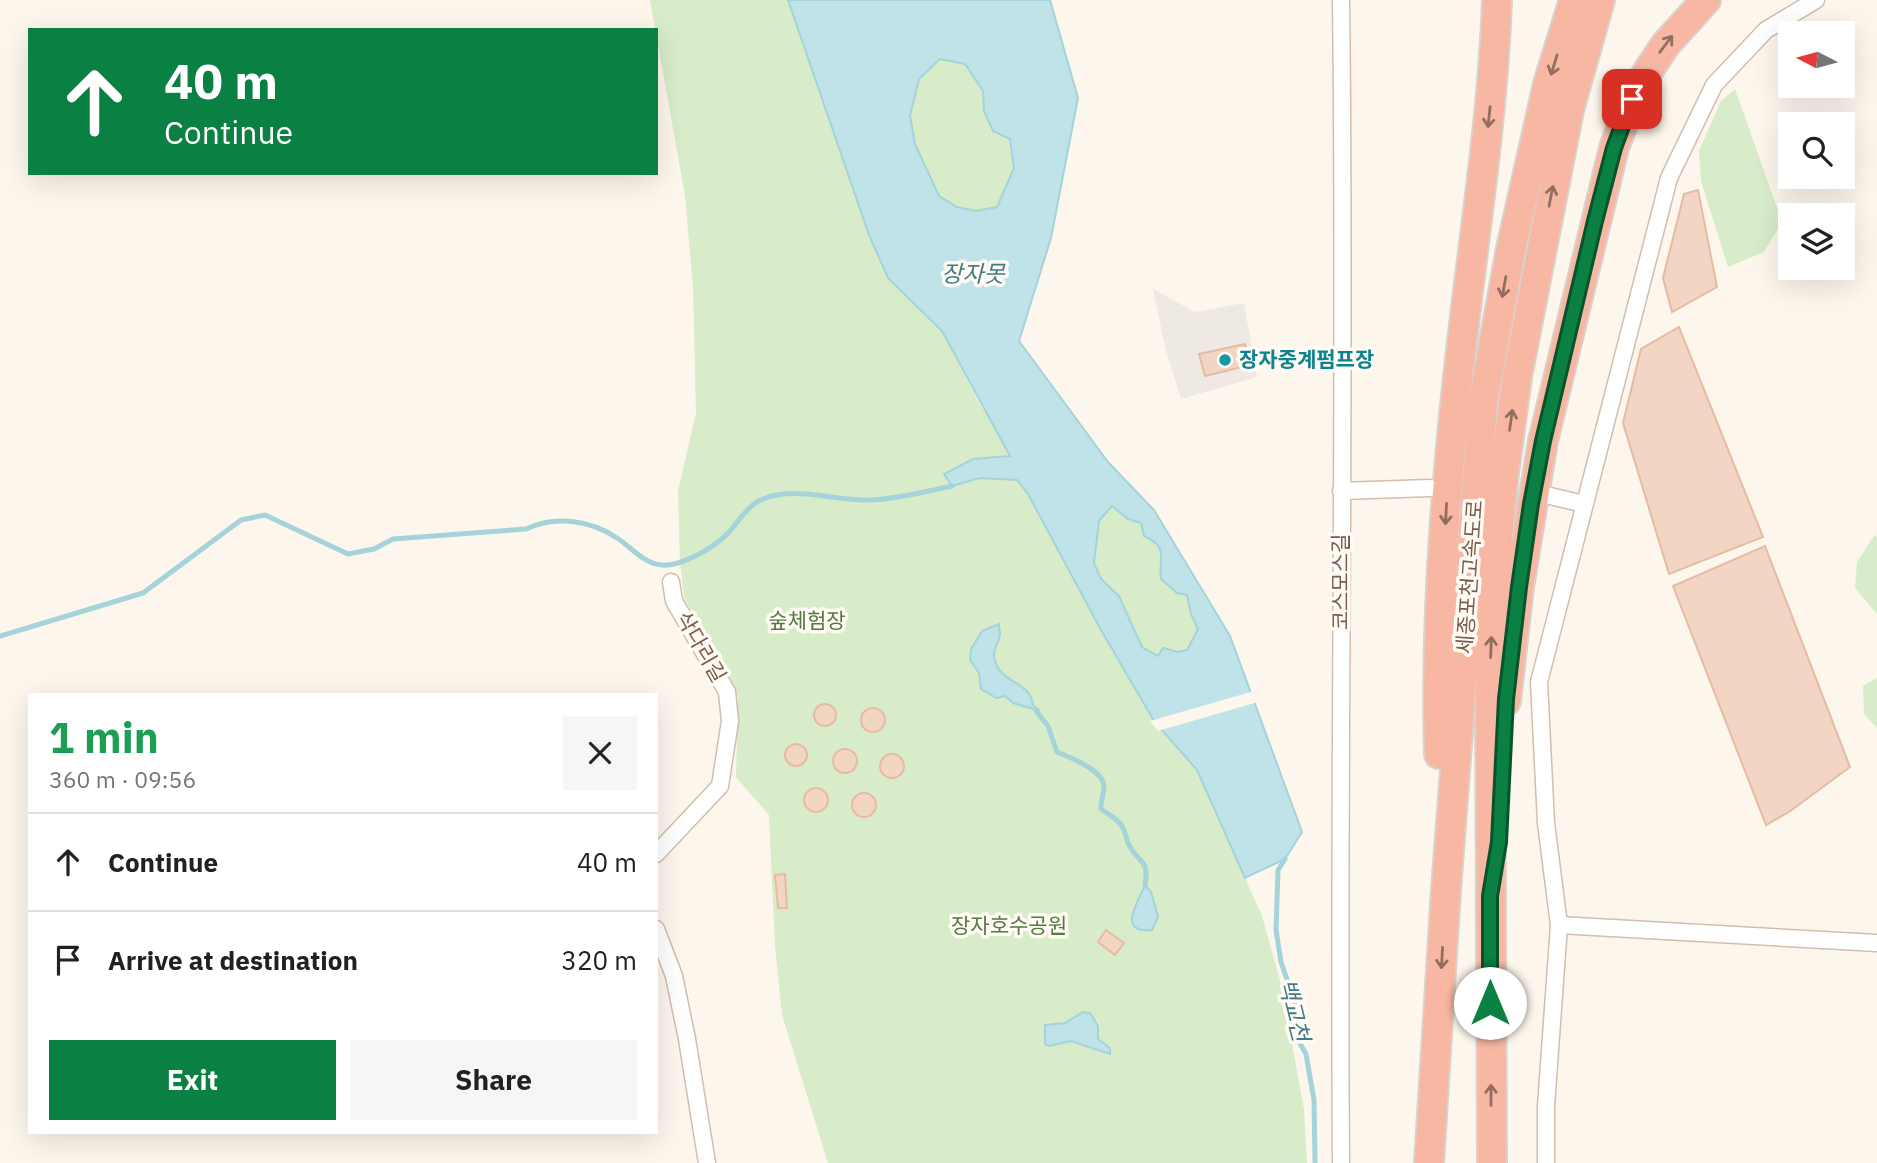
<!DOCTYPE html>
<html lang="en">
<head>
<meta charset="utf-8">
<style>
  :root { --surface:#fff; --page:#f6f6f6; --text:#202124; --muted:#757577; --line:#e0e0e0; --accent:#0b8043 }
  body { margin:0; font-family:"IBM Plex Sans","Noto Sans KR",sans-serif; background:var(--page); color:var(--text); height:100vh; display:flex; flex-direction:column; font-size:26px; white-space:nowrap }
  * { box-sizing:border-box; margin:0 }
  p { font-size:23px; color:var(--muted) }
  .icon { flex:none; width:38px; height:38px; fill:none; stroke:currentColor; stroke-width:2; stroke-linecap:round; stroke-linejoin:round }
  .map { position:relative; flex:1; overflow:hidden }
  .details { position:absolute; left:28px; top:693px; width:630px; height:441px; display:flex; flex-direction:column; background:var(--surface); border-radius:0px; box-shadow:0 7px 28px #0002 }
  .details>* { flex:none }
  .top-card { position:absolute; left:28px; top:28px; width:630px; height:147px; border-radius:0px; box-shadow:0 7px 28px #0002; background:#0b8043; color:#fff; overflow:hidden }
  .needle { width:46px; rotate:276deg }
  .fabs { position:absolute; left:1778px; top:21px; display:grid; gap:14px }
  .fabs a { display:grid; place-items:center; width:77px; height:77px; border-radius:0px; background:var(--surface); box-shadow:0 7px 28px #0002; font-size:35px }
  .pin { position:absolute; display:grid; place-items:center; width:60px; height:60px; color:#fff; margin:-30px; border-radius:14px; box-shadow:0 4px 10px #0006 }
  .me { position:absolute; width:77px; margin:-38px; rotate:0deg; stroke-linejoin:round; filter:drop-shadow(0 0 5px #0008) }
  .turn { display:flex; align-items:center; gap:24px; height:147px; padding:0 21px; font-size:32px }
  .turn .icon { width:91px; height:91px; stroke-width:2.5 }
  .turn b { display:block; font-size:49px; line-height:60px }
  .round { display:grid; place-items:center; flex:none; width:74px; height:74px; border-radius:0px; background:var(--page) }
  .head { display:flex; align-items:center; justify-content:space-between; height:119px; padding:0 21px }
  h1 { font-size:42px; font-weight:700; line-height:52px; color:#1e9e55 }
  .cta { display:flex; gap:14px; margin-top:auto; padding:14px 21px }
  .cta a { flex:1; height:80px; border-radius:0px; background:var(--accent); color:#fff; font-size:28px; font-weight:700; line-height:80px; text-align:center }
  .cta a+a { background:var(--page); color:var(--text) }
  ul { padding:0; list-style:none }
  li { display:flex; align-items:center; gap:21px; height:98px; padding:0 21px; border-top:2px solid var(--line) }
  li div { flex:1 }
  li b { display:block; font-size:26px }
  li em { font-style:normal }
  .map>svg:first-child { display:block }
</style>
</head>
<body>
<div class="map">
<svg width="1877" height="1163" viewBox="0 0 1877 1163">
  <rect width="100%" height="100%" fill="#fdf6ec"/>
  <path fill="#efe9e4" d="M1153 289 1195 312 1244 303 1257 377 1181 399 1165 347Z"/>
  <g fill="#d8ecc9">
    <path d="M650 0H788L869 235 888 278 942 331 978 401 1005 443 1010 457 973 459 952 486 980 478 1017 480 1028 494 1101 630 1154 721 1197 770 1262 916 1281 984 1304 1109 1307 1163H828L782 1015 775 946 769 815 736 777 738 696 684 597 680 562 678 491 696 413 693 287 685 196Z"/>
    <path d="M940 59 965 64 983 91 984 111 1010 139 1014 168 997 207 976 211 957 207 939 196 915 144 910 116 919 79Z"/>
    <path d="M1735 89 1782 222 1764 252 1728 267 1701 181 1699 151 1721 101Z"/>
    <path d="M1112 506 1128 519 1141 523 1163 552 1160 572 1187 595 1191 614 1198 629 1187 650 1178 652 1163 648 1158 656 1142 647 1119 596 1101 579 1094 563 1099 521Z"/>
    <path d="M1875 534 1877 538V614L1855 588 1857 562Z"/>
    <path d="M1877 678V728L1864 714 1863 686Z"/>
  </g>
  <g fill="#bfe3e8" stroke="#a5d3da" stroke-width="2" fill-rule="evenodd">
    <path d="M788 0H1050L1078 98 1051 238 1019 341 1108 462 1154 510 1230 636 1302 832 1285 859 1245 878 1197 770 1154 721 1101 630 1028 494 1017 480 980 478 952 486 944 474 973 459 1010 456 942 331 888 278 869 235ZM940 59 965 64 983 91 984 111 993 131 1010 139 1014 168 997 207 976 211 957 207 939 196 915 144 910 116 919 79ZM1112 506 1128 519 1141 523 1144 536C1170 548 1158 558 1161 579L1177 593 1187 595 1191 614 1198 629 1187 650 1178 652 1163 648 1158 656 1142 647 1119 596 1101 579 1094 563 1099 521Z"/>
    <path d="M999 624C999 628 1000 631 1000 635 999 643 993 649 994 656 997 684 1031 680 1033 705L1040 711 1013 703 1005 696 996 698 981 689 979 673 970 660 971 649 982 631Z"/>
    <path d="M1145 885 1151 892 1158 917 1152 930C1114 934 1141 897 1145 885Z"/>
    <path d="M1083 1012 1090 1013 1098 1026V1039L1110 1048V1054L1071 1041 1049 1046 1045 1044V1025L1065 1023Z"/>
  </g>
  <path fill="#fdf6ec" d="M1254 691 1258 702 1158 731 1150 721Z"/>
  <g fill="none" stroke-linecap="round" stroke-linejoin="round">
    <g stroke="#a5d3da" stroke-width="5">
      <path d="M0 636 143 593 241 520 265 515 348 554 374 549 393 539 526 529C555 515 590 520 617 538 631 547 644 564 662 565 681 567 715 547 728 533 737 524 745 509 757 502 790 483 837 502 873 500 899 498 926 492 952 486"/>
      <path d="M1036 711 1048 726 1057 752C1071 758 1104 770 1104 787 1104 796 1100 801 1101 809 1109 815 1119 819 1123 828 1126 833 1126 840 1129 845 1138 863 1150 859 1145 885"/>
      <path d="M1285 859 1278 870 1276 930 1281 962 1301 1021 1298 1040 1306 1054 1314 1100 1315 1163"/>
    </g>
  </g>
  <g fill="#f3d5c3" stroke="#e6bba3" stroke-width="2">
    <path d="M1698 190 1717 287 1672 312 1663 278 1684 194Z"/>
    <path d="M1679 327 1763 537 1669 574 1623 423 1641 349Z"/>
    <path d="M1245 344 1250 365 1205 376 1199 354Z"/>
    <path d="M1765 546 1850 767 1789 812 1766 825 1673 586Z"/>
    <circle cx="825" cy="715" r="11"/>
    <circle cx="873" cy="720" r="12"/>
    <circle cx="796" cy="755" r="11"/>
    <circle cx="845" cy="761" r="12"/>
    <circle cx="892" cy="766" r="12"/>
    <circle cx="816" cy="800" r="12"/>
    <circle cx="864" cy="805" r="12"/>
    <path d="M785 874 787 908H778L775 875Z"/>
    <path d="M1106 930 1124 943 1115 955 1098 942Z"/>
  </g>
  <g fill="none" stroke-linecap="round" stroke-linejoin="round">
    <defs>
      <g id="minor">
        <path d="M1341 0C1346 388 1338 775 1341 1163"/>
        <path d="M1341 491 1430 488"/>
        <path d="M1550 496 1584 504"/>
        <path d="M656 854 720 786 730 721 727 692 674 601 671 582"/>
        <path d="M1559 925 1877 943"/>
        <path d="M656 929 674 976 687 1039 707 1163"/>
        <path d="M1546 1163V1106L1559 925 1546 823 1539 682 1669 178 1714 85 1766 30 1816 0"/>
      </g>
      <g id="motorway">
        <path d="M1506 701 1519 587 1543 441 1614 148 1632 99 1648 71 1666 44 1706 0"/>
        <path d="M1439 754C1435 616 1446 478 1462 342 1475 228 1493 115 1497 0"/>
        <path d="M1429 1163 1446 890 1483 402 1511 249 1548 84 1574 0"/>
        <path d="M1492 1163 1490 686 1493 589 1504 473 1517 377 1569 110 1600 0"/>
      </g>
    </defs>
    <use href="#minor" stroke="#d1beb0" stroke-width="19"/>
    <use href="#motorway" stroke="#dad1cd" stroke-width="32"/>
    <use href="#minor" stroke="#fff" stroke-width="16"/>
    <use href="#motorway" stroke="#f7b7a3" stroke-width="28"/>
  </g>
  <defs><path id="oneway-shaft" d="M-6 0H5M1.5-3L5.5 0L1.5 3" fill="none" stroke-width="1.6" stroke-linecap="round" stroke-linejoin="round" transform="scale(1.75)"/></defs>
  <g stroke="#936e5e">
    <use href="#oneway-shaft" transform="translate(1666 44) rotate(-53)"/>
    <use href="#oneway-shaft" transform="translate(1554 65) rotate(107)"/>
    <use href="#oneway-shaft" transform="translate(1489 117) rotate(96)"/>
    <use href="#oneway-shaft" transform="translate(1551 196) rotate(-79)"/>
    <use href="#oneway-shaft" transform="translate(1504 287) rotate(100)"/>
    <use href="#oneway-shaft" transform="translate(1511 420) rotate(-82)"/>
    <use href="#oneway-shaft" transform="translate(1446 514) rotate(93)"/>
    <use href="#oneway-shaft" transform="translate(1491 647) rotate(-88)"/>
    <use href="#oneway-shaft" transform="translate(1442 958) rotate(93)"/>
    <use href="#oneway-shaft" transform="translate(1491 1095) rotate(-90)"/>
  </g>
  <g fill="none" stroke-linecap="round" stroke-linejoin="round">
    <defs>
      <path id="route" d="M1490 1003V896L1499 842 1506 699 1519 587 1531 504 1543 441 1595 221 1614 148 1632 99"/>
    </defs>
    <use href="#route" stroke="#07532c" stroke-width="18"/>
    <use href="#route" stroke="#0b8043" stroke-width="12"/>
  </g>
  <circle fill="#0f9aa8" stroke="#fffaf3" stroke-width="2.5" cx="1225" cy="360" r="7"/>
  <g text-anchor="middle" stroke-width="7" stroke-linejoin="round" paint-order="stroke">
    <g font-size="21" font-weight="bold" fill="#0d838f" stroke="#fffaf3" text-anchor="start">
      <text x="1239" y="367">장자중계펌프장</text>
    </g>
    <g font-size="21" fill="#7a5c4d" stroke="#fffaf3">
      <text transform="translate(1470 577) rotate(-86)" y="7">세종포천고속도로</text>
      <text transform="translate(1341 582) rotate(-90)" y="7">코스모스길</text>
      <text transform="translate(701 647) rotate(60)" y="7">삭다리길</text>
    </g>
    <g font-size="21" fill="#537a41" stroke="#fffaf3">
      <text x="807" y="628">숲체험장</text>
      <text x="1009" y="933">장자호수공원</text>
    </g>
    <g font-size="23" font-style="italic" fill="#437c86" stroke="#fffaf3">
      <text x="973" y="282">장자못</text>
      <text transform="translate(1294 1010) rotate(76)" y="8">백교천</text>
    </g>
  </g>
</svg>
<div class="fabs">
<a><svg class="needle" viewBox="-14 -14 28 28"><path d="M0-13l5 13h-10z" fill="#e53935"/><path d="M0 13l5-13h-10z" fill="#757577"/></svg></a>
<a><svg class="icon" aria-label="search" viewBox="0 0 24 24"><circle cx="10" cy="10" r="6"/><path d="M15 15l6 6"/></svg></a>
<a><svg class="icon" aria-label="layers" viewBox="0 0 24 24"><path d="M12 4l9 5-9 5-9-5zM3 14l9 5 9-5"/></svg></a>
</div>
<div class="pin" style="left:1632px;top:99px;background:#d93025"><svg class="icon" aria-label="arrive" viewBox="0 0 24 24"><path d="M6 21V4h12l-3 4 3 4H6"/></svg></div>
<svg class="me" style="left:1490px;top:1003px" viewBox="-20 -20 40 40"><circle r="19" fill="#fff"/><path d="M0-13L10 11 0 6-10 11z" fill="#0b8043"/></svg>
<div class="top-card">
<div class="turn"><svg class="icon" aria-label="ahead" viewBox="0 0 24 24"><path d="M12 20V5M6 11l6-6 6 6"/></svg><div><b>40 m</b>Continue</div></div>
</div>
<section class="details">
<div class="head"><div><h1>1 min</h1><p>360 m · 09:56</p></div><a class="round"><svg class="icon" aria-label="close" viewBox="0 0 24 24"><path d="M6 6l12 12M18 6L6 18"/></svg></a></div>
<ul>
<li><svg class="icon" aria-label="ahead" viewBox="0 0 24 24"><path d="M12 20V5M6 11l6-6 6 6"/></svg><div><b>Continue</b></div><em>40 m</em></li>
<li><svg class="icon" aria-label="arrive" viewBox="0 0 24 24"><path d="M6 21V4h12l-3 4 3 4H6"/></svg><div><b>Arrive at destination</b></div><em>320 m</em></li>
</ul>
<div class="cta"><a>Exit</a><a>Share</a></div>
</section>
</div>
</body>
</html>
